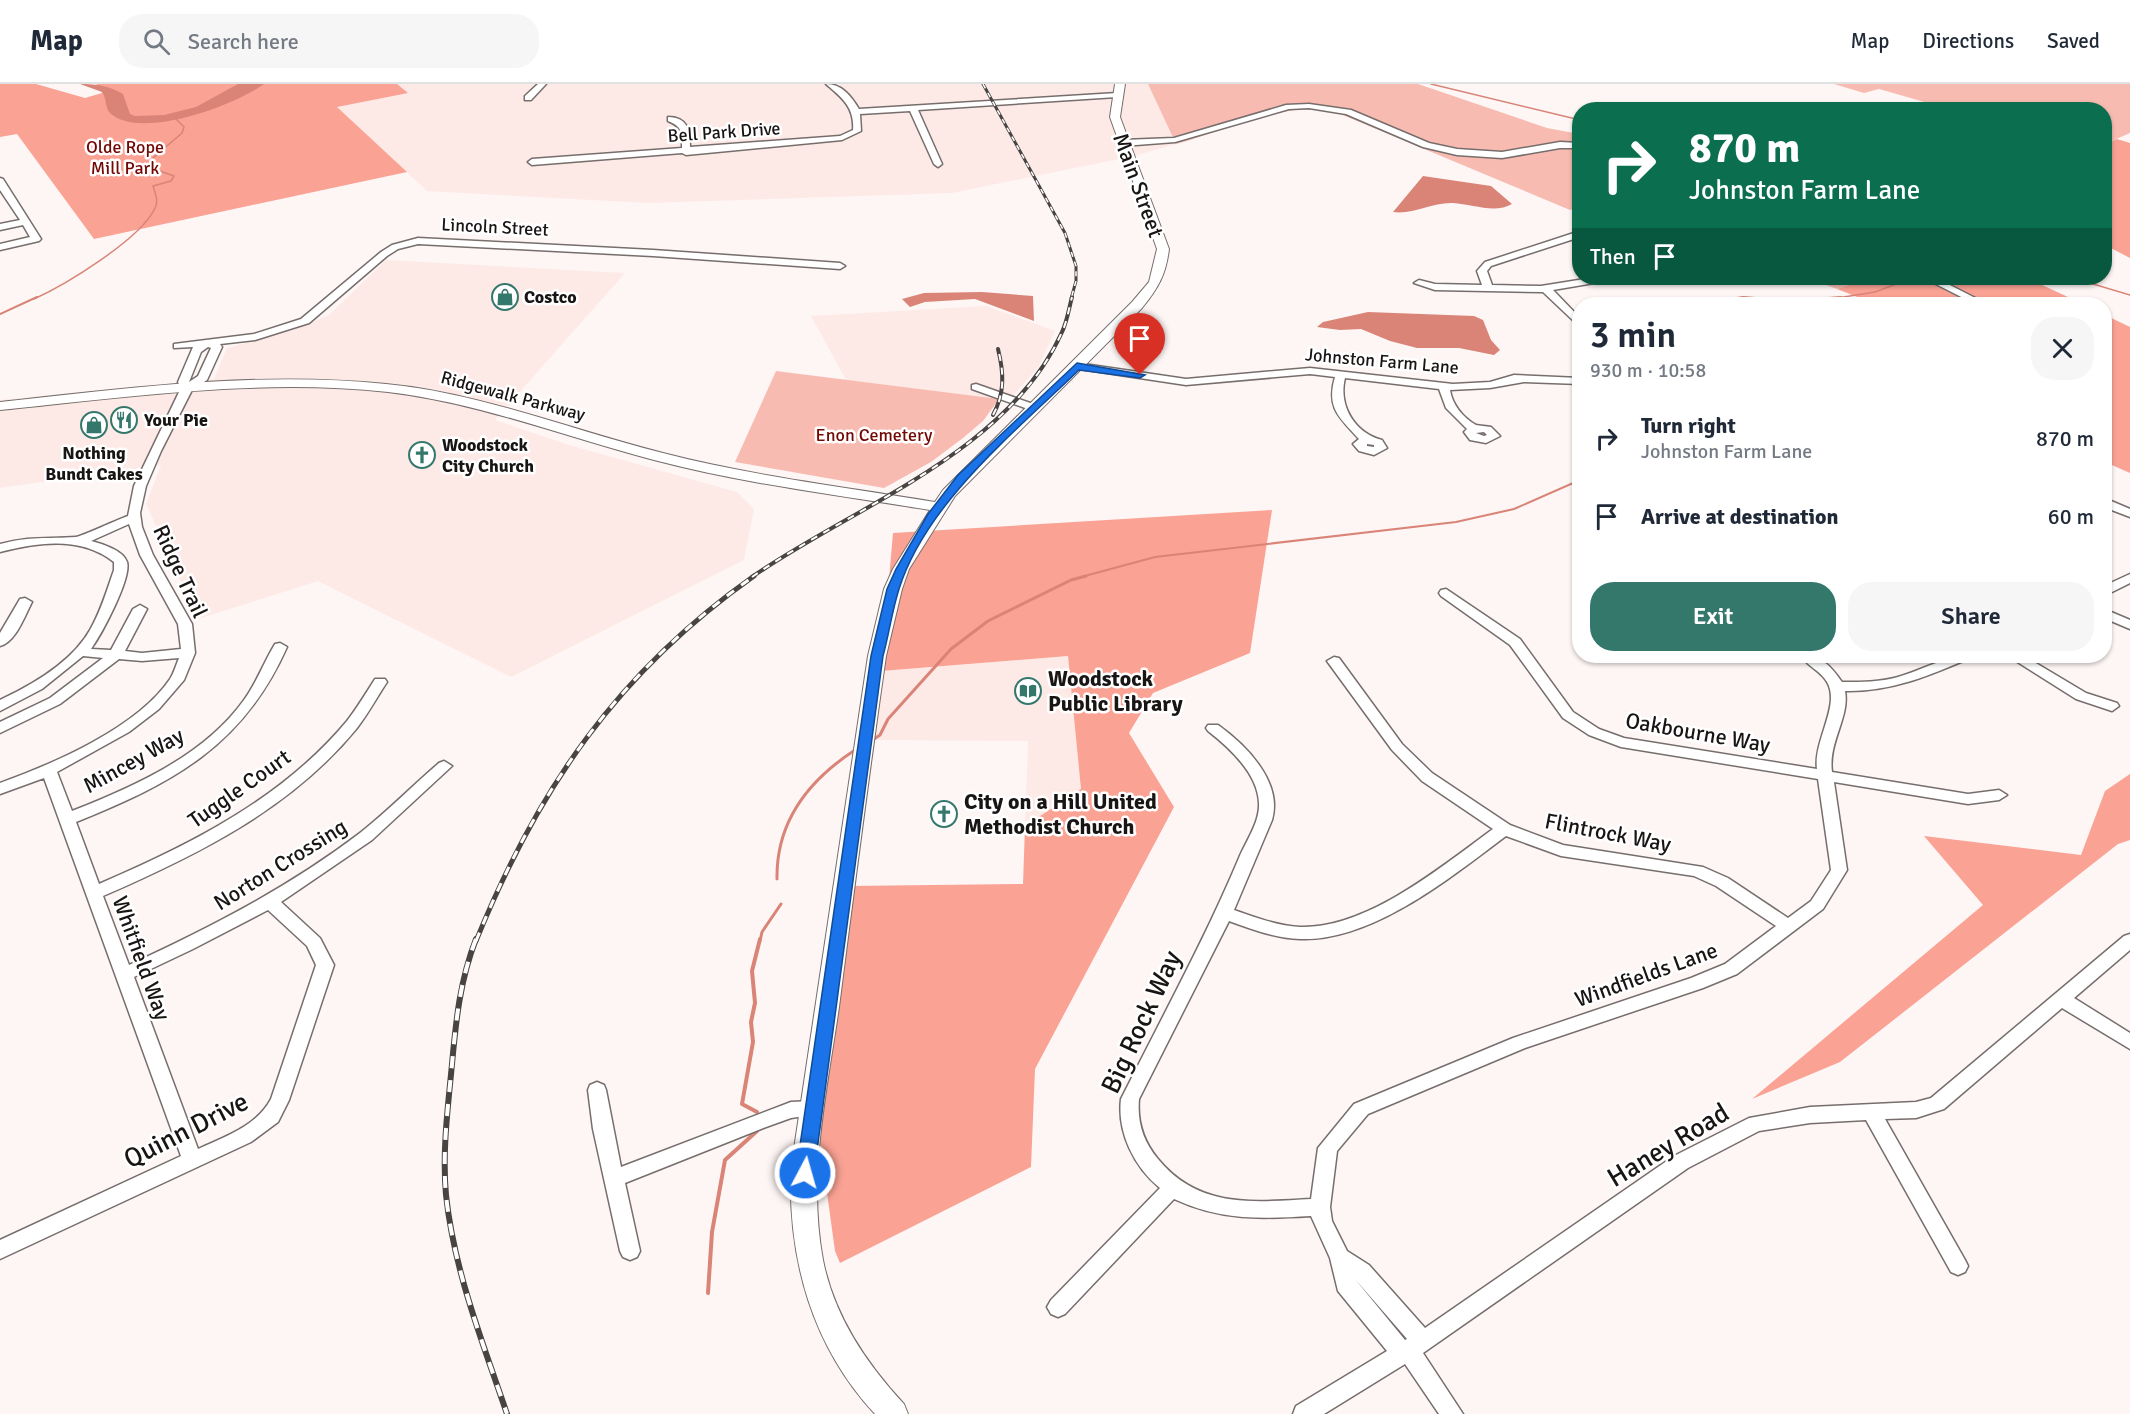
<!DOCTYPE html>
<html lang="en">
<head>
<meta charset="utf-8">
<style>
  :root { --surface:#fff; --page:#f6f6f7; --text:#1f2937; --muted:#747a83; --line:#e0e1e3; --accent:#34786c }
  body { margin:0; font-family:Signika,sans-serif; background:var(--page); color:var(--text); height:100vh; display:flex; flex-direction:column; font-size:22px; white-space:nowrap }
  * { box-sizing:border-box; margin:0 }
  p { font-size:20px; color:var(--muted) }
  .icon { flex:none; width:33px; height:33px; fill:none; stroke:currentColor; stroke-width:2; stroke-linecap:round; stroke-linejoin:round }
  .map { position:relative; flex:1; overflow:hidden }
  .side { position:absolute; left:1572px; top:213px; width:540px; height:366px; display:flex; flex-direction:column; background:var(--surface); border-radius:24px; box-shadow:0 2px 4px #0004 }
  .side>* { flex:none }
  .top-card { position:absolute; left:1572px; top:18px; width:540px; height:183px; border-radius:24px; box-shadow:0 2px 4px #0004; background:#0b6e4f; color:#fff; overflow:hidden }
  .pin { position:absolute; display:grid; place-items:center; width:51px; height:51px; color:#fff; margin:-62px -26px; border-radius:50% 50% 50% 0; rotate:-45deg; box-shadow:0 0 6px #0007 }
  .pin .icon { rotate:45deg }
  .me { position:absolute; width:66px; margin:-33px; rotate:6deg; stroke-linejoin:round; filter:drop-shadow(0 0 4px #0008) }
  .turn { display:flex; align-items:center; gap:21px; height:126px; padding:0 18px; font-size:27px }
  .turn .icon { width:78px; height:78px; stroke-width:2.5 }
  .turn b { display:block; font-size:42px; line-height:51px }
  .then { display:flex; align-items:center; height:57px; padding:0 18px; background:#0003; gap:12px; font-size:22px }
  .round { display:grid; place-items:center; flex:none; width:63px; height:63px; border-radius:24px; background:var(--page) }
  .headline { display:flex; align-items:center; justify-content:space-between; height:102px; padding:0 18px }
  h1 { font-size:36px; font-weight:600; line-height:45px }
  .cta { display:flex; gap:12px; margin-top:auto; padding:12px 18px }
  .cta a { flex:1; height:69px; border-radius:24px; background:var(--accent); color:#fff; font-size:24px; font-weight:600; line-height:69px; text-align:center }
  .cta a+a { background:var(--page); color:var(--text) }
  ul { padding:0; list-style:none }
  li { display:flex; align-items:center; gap:18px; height:78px; padding:0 18px }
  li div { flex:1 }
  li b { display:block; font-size:22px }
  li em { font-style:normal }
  header { display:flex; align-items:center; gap:36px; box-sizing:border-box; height:84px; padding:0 30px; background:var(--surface); border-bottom:2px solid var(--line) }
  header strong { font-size:28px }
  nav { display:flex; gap:33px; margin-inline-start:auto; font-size:21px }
  .search { width:420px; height:54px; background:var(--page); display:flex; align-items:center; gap:15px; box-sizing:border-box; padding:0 21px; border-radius:24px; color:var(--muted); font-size:22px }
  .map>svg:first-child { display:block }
</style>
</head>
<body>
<header>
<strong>Map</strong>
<div class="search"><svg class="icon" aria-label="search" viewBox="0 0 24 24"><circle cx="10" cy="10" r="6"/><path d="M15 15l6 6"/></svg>Search here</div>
<nav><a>Map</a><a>Directions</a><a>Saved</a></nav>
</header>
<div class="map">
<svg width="2130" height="1330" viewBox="0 0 2130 1330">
  <rect width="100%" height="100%" fill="#fef6f5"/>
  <g fill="#fdeae6">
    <path d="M397 0H1148L1176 60 1134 72 952 109 647 119 427 107 337 23Z"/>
    <path d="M386 176 625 189 495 336 569 361 737 408 754 425 744 476 511 593 318 497 198 535 146 420 161 381 0 404V316L214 295 227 264 293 246 329 231Z"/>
    <path d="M986 222 1055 247 1039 282 1007 319 999 315 846 296 811 232Z"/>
    <path d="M1068 572 1081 705 1025 742 1028 657 875 656 881 587Z"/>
  </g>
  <g fill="#f8bbb1">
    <path d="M1148 0H1418L1547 44 1579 50V123L1570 126 1338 29C1283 15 1229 46 1176 60Z"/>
    <path d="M1834 0H2130V49L2105 60 2104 26 1949 25 1879 5 1864 9Z"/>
    <path d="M1808 194H1869L1837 205Z"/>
    <path d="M776 287 999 315 983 337 963 354 931 378 884 404 735 378Z"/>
  </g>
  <g fill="#faa294">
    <path d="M0 0H36L85 14 102 9 103 5 96 0H397L408 9 337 23 407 88 94 155 17 50 0 53Z"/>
    <path d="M2117 55 2130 59V174L2105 161V60Z"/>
    <path d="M1869 194H2027L2083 220H1875L1837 205Z"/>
    <path d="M2105 231 2130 243V389L2105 378Z"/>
    <path d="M1272 426 1250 569 1153 609 1129 649 1174 723 1035 985 1031 1083 840 1179 835 1167 816 1029 848 802 1023 800 1025 742 1081 705 1068 572 881 587 893 449Z"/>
    <path d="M2130 690V756L2118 760 1840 978 1752 1015 1983 821 1924 752 2081 771 2105 707Z"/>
  </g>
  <g fill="#d98477">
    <path d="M80 0C97 0 109 2 123 10L130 30 135 32 164 31 196 23 238 0H264C235 21 140 57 110 29 105 24 107 15 102 8Z"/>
    <path d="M1423 92 1491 102 1512 120C1495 130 1472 120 1453 119 1432 118 1413 131 1393 128Z"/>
    <path d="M982 208 1033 212 1034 237 975 215 925 218 910 223 902 215 924 209Z"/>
    <path d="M1368 228 1474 232 1483 236 1491 256 1500 266 1494 271 1459 264H1417L1390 257 1361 245 1340 246 1317 243 1323 238Z"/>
  </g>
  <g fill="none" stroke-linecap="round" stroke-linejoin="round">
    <g stroke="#d98477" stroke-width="1.5">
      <path d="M1431 0 1580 36"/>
      <path d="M2073 194 2130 211"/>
      <path d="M34 215C65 201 141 155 155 124 159 117 155 109 153 102L171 97 174 92 157 86 153 74 182 49 184 43 176 35"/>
      <path d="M1733 215H1760"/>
      <path d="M1831 215 1875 208 1912 194"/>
    </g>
    <g stroke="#d98477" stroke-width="2">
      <path d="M1744 213 1788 217 1841 213"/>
      <path d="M1700 220 1743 213"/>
      <path d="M0 230 37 213"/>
      <path d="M1081 493 1155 473 1456 438 1514 425 1580 396"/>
    </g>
    <g stroke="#d98477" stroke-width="3">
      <path d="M874 655 880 651 888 635 951 565 988 537 1071 496 1086 492"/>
      <path d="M777 795C776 738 809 696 855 666"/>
      <path d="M760 857 762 848 781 820"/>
    </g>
    <g stroke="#d98477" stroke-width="4">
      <path d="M757 1028 742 1020 753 958 751 938 755 919 752 887 760 855"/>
      <path d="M708 1209 712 1148 725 1076 757 1047"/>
    </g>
    <defs>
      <g id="minor">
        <path d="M538 0H546L531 16H525V12Z"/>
        <path d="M826 0C842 0 851 12 859 25L1117 9 1121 11 1117 13 918 26 942 80 938 83 934 80 910 27 860 30 861 47 842 56 686 71 682 69 532 81 528 78 532 75 682 64C682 49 683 43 668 37V33C688 33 690 47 690 63L840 52 853 46C855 23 841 13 826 0Z"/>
        <path d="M1309 20 1351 26 1429 59 1457 65 1502 68 1560 58 1580 59V64H1560L1502 74 1457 71 1423 63 1346 30 1309 24 1289 25 1175 58 1123 62 1119 59 1123 56 1174 54 1286 21Z"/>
        <path d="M0 94 3 95 41 155 39 157 0 166V160L30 153 23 141 0 146V140L20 136 0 106Z"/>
        <path d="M1580 147V153L1491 182 1487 187 1492 201 1541 202 1591 194H1611L1606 197 1553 206 1580 234V243L1543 208 1435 206 1414 199 1419 196 1435 200 1482 201 1477 187 1485 178Z"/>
        <path d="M418 154 653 166 840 179 845 182 840 185 653 172 418 160 398 165 387 172 309 239 255 256 220 260 222 263 207 296 192 306 161 367 146 402 140 429 142 443 153 471 192 540 195 569 184 596 159 625 129 648 57 688 72 727C133 703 204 672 244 616 257 598 264 578 275 560L280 559 287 563C243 662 173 699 76 738L99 800C190 761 282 715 347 637 357 624 366 609 375 595H385L387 598C377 613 368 630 357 644 291 725 197 771 103 812L129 881C210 844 289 803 360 749 388 727 412 702 439 679L444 677 452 682 372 756 281 818 320 854 334 881 289 1016 278 1038 251 1058 0 1175V1156L181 1072 44 694 0 710V699C53 680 137 644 170 595 174 589 176 581 179 574L142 577 119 575 60 620 0 649V638L50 614 103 574 83 572 42 605 0 627V616C32 601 72 578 90 546 101 527 107 506 114 486V478C81 452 39 458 0 468V460C30 452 46 455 76 453 80 453 119 435 128 432L134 402 181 304 178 298 193 263 174 264V260L254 250 301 235 381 168 392 161ZM208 263 211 264 198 292 189 298 201 268ZM129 440 140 471 178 540 181 565 142 569 125 567 147 525 140 521 133 525 111 566 91 565C101 551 132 494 127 478 123 466 102 460 91 457ZM268 826 307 862 316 881 271 1015C257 1042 224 1053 198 1065L134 893 193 865Z"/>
        <path d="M1924 194H1936L1987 220H1975Z"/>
        <path d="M1077 279 1186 295 1310 284 1453 300 1490 298 1514 291 1580 294V300L1524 298 1490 304 1450 306C1452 320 1463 334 1476 341 1480 342 1486 342 1491 343L1500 352 1486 359 1470 356 1464 348 1467 345 1446 324 1439 305 1345 294C1338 322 1355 349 1382 356L1387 364 1374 371 1359 367 1353 360 1359 355C1339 333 1326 324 1335 293L1310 290 1186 301 1073 284V280ZM1484 348 1487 351 1484 352 1476 349ZM1367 360 1374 361V363L1367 362Z"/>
        <path d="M976 300 1036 321 1038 323 1036 325H1028L972 305V301Z"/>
        <path d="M2104 414 2130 425V433L2104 423Z"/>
        <path d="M2130 490V499L2104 512V502Z"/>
        <path d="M1446 505 1520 555 1573 628 1599 645 1624 654 1817 685C1813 657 1841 621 1827 598 1821 587 1807 582 1801 572 1822 572 1830 581 1842 598 1861 598 1880 598 1898 593 1923 586 1944 572 1970 572L1968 575C1928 592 1890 608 1845 607 1850 633 1828 658 1832 688L1968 710 1999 706 2007 711 1999 716 1968 720 1834 698 1847 786 1823 825 1737 890 1703 904 1525 964 1368 1030 1337 1067 1330 1123 1332 1137 1347 1167 1369 1181 1425 1244 1674 1072 1749 1034 1810 1023 1916 1018 1931 1014 2124 852 2130 850V866L2074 914 2130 949V965L2062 924 1944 1025 1916 1034 1885 1035 1965 1176 1968 1182 1965 1188 1958 1191 1951 1188 1866 1036 1810 1039 1759 1047 1688 1084 1423 1269 1463 1330H1439L1405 1280 1324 1330H1293L1296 1322 1387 1267 1338 1207 1330 1174 1311 1132C1261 1135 1221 1137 1174 1115L1065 1230 1058 1233 1051 1230 1047 1223 1051 1216 1160 1104C1134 1083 1117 1048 1121 1015 1161 935 1204 857 1239 774 1246 757 1260 738 1259 719 1258 690 1230 664 1208 647L1206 644 1208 641H1218C1246 661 1283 698 1272 736L1234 826C1255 833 1277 842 1300 843 1367 845 1441 783 1493 745L1422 697 1392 666 1327 577 1334 573 1339 574 1402 660 1432 689 1510 741 1563 761 1703 783 1728 794 1788 834 1811 817 1831 786 1818 695 1621 663 1589 651 1563 634 1510 561 1441 512 1439 509 1441 506ZM1506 752 1561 772 1694 792 1716 802 1776 842 1725 880 1691 894 1513 954 1354 1020 1318 1064 1311 1115C1253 1118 1199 1125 1158 1075 1143 1057 1137 1038 1139 1015L1229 837C1251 845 1275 854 1300 855 1372 858 1451 793 1506 752ZM1355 1195 1407 1255 1405 1256Z"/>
        <path d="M25 514 32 518C25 531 16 558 0 562V549L20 515Z"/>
        <path d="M2104 525 2130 536V545L2104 534Z"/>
        <path d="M2008 572H2024L2086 609 2117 619 2119 622 2112 627 2076 615Z"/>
        <path d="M597 998 604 1001 606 1006 621 1083 791 1018 812 1017 819 1020 821 1025 819 1030 791 1034 766 1043 625 1099 640 1167 637 1173 630 1176 623 1173 620 1167 593 1045 588 1006 590 1001Z"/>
      </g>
      <path id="major" d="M1115 0H1125L1120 33 1169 165C1166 191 1158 204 1142 224L955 412 909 485 902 505 886 572C869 689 854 806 839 923 827 1007 807 1091 823 1176 834 1232 866 1279 904 1320L908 1330H875C812 1262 788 1176 791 1085L868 572 884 505 893 485 930 426C838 411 745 400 654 376 566 353 480 319 388 308 259 294 128 313 0 326V318C128 304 257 287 386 300 481 309 571 346 663 369 752 392 845 403 935 418L943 406 1132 218 1149 198 1157 165 1110 33Z"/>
    </defs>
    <use href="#minor" stroke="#766e6c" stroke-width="3"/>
    <use href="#major" stroke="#766e6c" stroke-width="2"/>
    <use href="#minor" fill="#fff" fill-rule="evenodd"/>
    <use href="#major" fill="#fff" fill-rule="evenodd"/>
    <defs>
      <path id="rail-far3" d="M983 0 1065 149 1076 182V197L1071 215"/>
      <g id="rail-far2">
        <path d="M993 331C1005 309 1004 289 998 265"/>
        <path d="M752 493C854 422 1008 369 1062 248 1067 238 1069 224 1072 213"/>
      </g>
      <path id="rail-far1" d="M476 857C538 704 618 588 754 492"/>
      <path id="rail" d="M476 855C460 896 456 936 452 980 448 1023 442 1067 446 1111 454 1187 483 1259 507 1330"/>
    </defs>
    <use href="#rail-far3" stroke="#484443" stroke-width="3"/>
    <use href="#rail-far2" stroke="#484443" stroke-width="4"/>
    <use href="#rail-far1" stroke="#484443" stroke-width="5"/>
    <use href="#rail" stroke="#484443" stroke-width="6"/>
    <use href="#rail-far3" stroke="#fff" stroke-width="1.5" stroke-dasharray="5" stroke-linecap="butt"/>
    <use href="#rail-far2" stroke="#fff" stroke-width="2" stroke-dasharray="7" stroke-linecap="butt"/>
    <use href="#rail-far1" stroke="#fff" stroke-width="3" stroke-dasharray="9" stroke-linecap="butt"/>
    <use href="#rail" stroke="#fff" stroke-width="4" stroke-dasharray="12" stroke-linecap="butt"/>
  </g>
  <path fill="#1a73e8" stroke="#114b97" stroke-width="1.5" d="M1077 279 1145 291 1140 294 1079 286C1016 347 926 419 899 505 892 527 889 550 883 572L814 1089 811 1094 805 1097 799 1094 796 1089 871 572 887 505 896 485 928 430 958 391Z"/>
  <defs>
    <symbol id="shop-ring" viewBox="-11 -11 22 22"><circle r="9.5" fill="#fff" stroke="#34786c" stroke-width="1.5"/><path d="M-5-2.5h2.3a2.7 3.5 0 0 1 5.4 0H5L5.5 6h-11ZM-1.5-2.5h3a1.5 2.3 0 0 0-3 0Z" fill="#34786c"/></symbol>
    <symbol id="restaurant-ring" viewBox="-11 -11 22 22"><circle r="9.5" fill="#fff" stroke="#34786c" stroke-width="1.5"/><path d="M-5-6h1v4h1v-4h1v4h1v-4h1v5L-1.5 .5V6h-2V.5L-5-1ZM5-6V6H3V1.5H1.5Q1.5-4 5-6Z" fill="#34786c"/></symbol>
    <symbol id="church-ring" viewBox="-11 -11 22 22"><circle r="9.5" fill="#fff" stroke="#34786c" stroke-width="1.5"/><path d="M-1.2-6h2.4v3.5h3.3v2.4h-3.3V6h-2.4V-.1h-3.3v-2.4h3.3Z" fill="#34786c"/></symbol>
    <symbol id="library-ring" viewBox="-11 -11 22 22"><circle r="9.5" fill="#fff" stroke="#34786c" stroke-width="1.5"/><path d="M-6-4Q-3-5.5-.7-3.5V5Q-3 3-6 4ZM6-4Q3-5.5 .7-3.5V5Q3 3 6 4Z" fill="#34786c"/></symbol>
  </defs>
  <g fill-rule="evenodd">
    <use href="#shop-ring" x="490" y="198" width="30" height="30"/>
    <use href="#restaurant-ring" x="109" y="321" width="30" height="30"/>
    <use href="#shop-ring" x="79" y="326" width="30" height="30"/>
    <use href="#church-ring" x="407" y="356" width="30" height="30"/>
    <use href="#library-ring" x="1013" y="592" width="30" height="30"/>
    <use href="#church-ring" x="929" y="715" width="30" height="30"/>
  </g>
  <g text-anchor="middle" stroke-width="5" stroke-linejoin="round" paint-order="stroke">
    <g font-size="18" fill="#181514" stroke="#fff">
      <text transform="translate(724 48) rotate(-4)" y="6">Bell Park Drive</text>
      <text transform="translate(495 143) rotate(3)" y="6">Lincoln Street</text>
      <text transform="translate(1382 277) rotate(5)" y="6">Johnston Farm Lane</text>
      <text transform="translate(513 312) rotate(15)" y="6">Ridgewalk Parkway</text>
    </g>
    <g font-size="18" fill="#720704" stroke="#fff">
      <text x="125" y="69">Olde Rope<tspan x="125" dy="21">Mill Park</tspan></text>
      <text x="874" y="357">Enon Cemetery</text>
    </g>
    <g font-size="18" font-weight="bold" fill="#181514" stroke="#fff" text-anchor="start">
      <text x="524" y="219">Costco</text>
      <text x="144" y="342">Your Pie</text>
      <text x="442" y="367">Woodstock<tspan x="442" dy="21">City Church</tspan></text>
      <text x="94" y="375" text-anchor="middle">Nothing<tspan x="94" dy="21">Bundt Cakes</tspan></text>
    </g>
    <g font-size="22" fill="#181514" stroke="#fff">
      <text transform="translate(1139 101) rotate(70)" y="8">Main Street</text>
      <text transform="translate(181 487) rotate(65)" y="8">Ridge Trail</text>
      <text transform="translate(1698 648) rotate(10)" y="8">Oakbourne Way</text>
      <text transform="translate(133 676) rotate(-29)" y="8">Mincey Way</text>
      <text transform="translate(239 704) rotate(-35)" y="8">Tuggle Court</text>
      <text transform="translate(1608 748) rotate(11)" y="8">Flintrock Way</text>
      <text transform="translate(280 780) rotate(-32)" y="8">Norton Crossing</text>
      <text transform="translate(142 874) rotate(70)" y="8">Whitfield Way</text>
      <text transform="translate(1646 890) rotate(-20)" y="8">Windfields Lane</text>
    </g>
    <g font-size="22" font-weight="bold" fill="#181514" stroke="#fff" text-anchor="start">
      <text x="1048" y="602">Woodstock<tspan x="1048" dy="25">Public Library</tspan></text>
      <text x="964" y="725">City on a Hill United<tspan x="964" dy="25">Methodist Church</tspan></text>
    </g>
    <g font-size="27" fill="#181514" stroke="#fff">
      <text transform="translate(1141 938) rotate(-65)" y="9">Big Rock Way</text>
      <text transform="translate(186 1046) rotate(-27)" y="9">Quinn Drive</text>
      <text transform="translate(1668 1061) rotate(-31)" y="9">Haney Road</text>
    </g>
  </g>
</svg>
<div class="pin" style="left:1140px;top:291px;background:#d93025"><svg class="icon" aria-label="arrive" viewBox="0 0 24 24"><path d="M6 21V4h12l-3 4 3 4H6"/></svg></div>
<svg class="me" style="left:805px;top:1089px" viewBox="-20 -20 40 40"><circle r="17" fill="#1a73e8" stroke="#fff" stroke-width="3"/><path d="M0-11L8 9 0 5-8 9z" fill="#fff"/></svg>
<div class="top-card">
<div class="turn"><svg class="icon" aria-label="right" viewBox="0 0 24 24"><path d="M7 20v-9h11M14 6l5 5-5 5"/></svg><div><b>870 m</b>Johnston Farm Lane</div></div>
<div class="then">Then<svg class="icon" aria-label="arrive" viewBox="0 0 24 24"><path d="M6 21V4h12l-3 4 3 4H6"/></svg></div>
</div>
<section class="side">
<div class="headline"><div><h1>3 min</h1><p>930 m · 10:58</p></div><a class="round"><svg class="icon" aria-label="close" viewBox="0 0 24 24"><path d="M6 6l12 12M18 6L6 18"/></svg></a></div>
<ul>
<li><svg class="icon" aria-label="right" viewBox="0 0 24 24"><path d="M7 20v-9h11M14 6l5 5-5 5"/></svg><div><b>Turn right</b><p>Johnston Farm Lane</p></div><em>870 m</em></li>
<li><svg class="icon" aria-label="arrive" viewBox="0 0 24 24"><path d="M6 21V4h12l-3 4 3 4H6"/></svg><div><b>Arrive at destination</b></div><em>60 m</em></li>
</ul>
<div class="cta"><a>Exit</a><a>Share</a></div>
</section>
</div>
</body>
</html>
